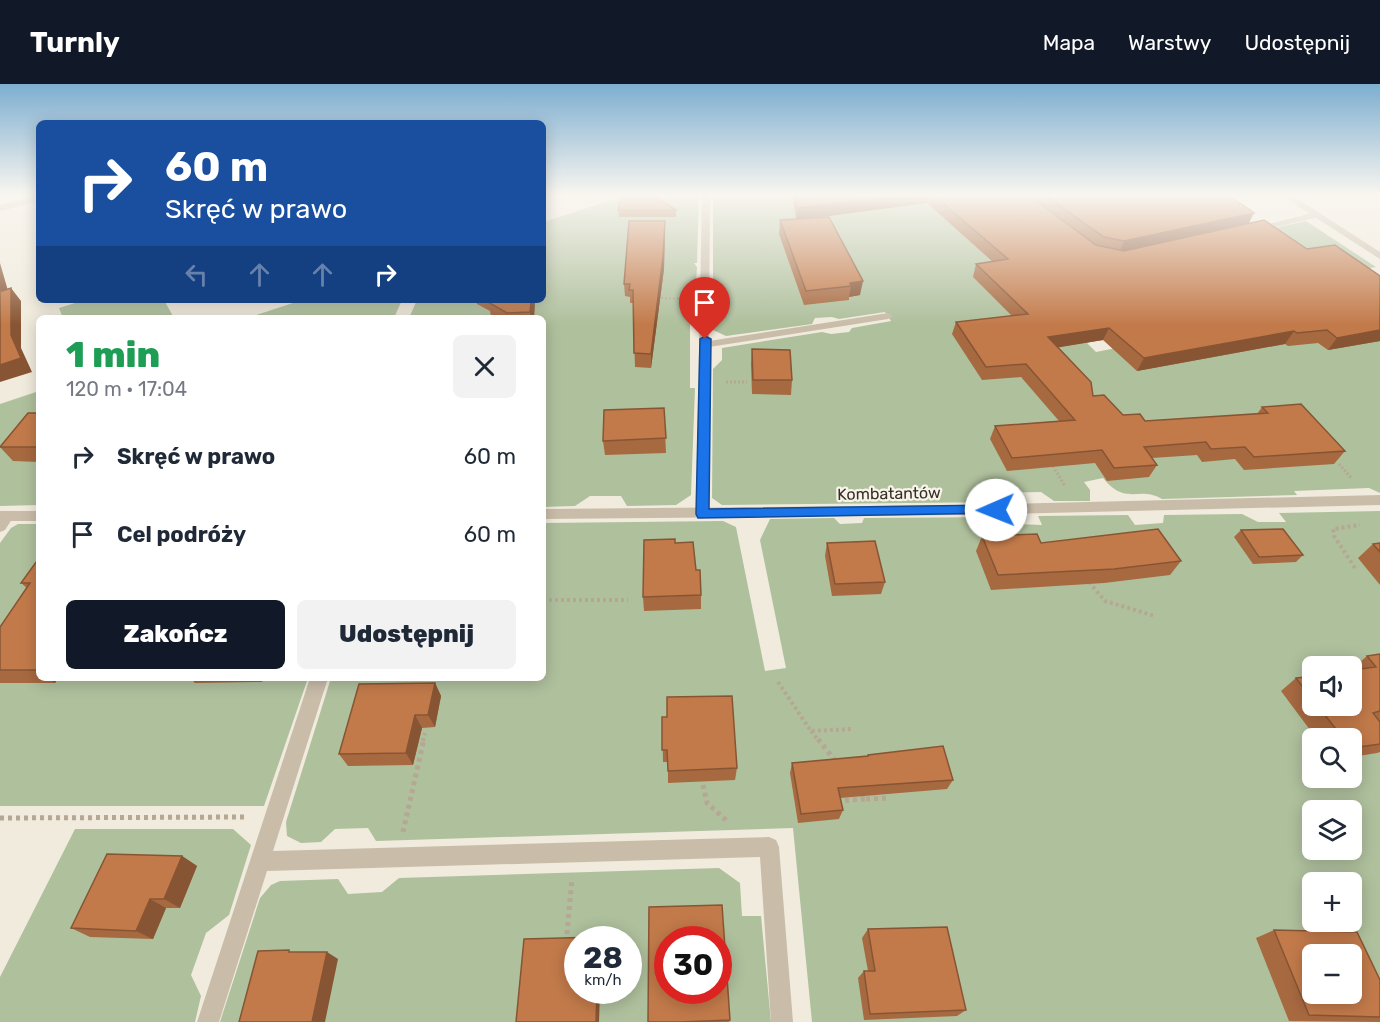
<!DOCTYPE html>
<html lang="pl">
<head>
<meta charset="utf-8">
<style>
  :root { --surface:#fff; --page:#f2f2f3; --text:#1f2937; --muted:#747a83; --accent:#111827 }
  body { margin:0; font-family:Rubik,sans-serif; background:var(--page); color:var(--text); height:100vh; display:flex; flex-direction:column; font-size:22px; white-space:nowrap }
  * { box-sizing:border-box; margin:0 }
  p { font-size:20px; color:var(--muted) }
  .icon { flex:none; width:33px; height:33px; fill:none; stroke:currentColor; stroke-width:2; stroke-linecap:round; stroke-linejoin:round }
  .map { position:relative; flex:1; overflow:hidden }
  .details { position:absolute; left:36px; top:231px; width:510px; height:366px; display:flex; flex-direction:column; background:var(--surface); border-radius:9px; box-shadow:0 3px 15px #0003 }
  .details>* { flex:none }
  .banner { position:absolute; left:36px; top:36px; width:510px; height:183px; border-radius:9px; box-shadow:0 3px 15px #0003; background:#1a4fa0; color:#fff; overflow:hidden }
  .buttons { position:absolute; left:1302px; top:572px; display:grid; gap:12px }
  .buttons a { display:grid; place-items:center; width:60px; height:60px; border-radius:9px; background:var(--surface); box-shadow:0 3px 15px #0003; font-size:30px }
  .speed { position:absolute; left:564px; top:842px; display:flex; gap:12px; font-size:30px; font-weight:700; text-align:center }
  .speed>* { display:grid; place-content:center; width:78px; height:78px; border-radius:50%; background:var(--surface); box-shadow:0 3px 15px #0003; line-height:1 }
  .speed small { font-size:15px; font-weight:400 }
  .speed .limit { border:9px solid #d22; background:#fff; color:#111 }
  .pin { position:absolute; display:grid; place-items:center; width:51px; height:51px; color:#fff; margin:-62px -26px; border-radius:50% 50% 50% 0; rotate:-45deg; box-shadow:0 0 6px #0007 }
  .pin .icon { rotate:45deg }
  .me { position:absolute; width:66px; margin:-33px; rotate:269deg; stroke-linejoin:round; filter:drop-shadow(0 0 4px #0008) }
  .turn { display:flex; align-items:center; gap:21px; height:126px; padding:0 30px; font-size:27px }
  .turn .icon { width:78px; height:78px; stroke-width:2.5 }
  .turn b { display:block; font-size:42px; line-height:51px }
  .lanes { display:flex; align-items:center; height:57px; padding:0 30px; background:#0003; justify-content:center; gap:30px; direction:ltr }
  .lanes .off { opacity:.35 }
  .round { display:grid; place-items:center; flex:none; width:63px; height:63px; border-radius:9px; background:var(--page) }
  .head { display:flex; align-items:center; justify-content:space-between; height:102px; padding:0 30px }
  h1 { font-size:36px; font-weight:800; line-height:45px; color:#1e9e55 }
  .button { display:flex; gap:12px; margin-top:auto; padding:12px 30px }
  .button a { flex:1; height:69px; border-radius:9px; background:var(--accent); color:#fff; font-size:24px; font-weight:800; line-height:69px; text-align:center }
  .button a+a { background:var(--page); color:var(--text) }
  ul { padding:0; list-style:none }
  li { display:flex; align-items:center; gap:18px; height:78px; padding:0 30px }
  li div { flex:1 }
  li b { display:block; font-size:22px }
  li em { font-style:normal }
  header { display:flex; align-items:center; gap:36px; box-sizing:border-box; height:84px; padding:0 30px; background:var(--accent); color:#fff }
  header strong { font-size:28px }
  nav { display:flex; gap:33px; margin-inline-start:auto; font-size:21px }
  .map>svg:first-child { display:block }
</style>
</head>
<body>
<header>
<strong>Turnly</strong>
<nav><a>Mapa</a><a>Warstwy</a><a>Udostępnij</a></nav>
</header>
<div class="map">
<svg width="1380" height="938" viewBox="0 0 1380 938">
  <rect width="100%" height="100%" fill="#f1ebdd"/>
  <g fill="#afc09d" fill-rule="evenodd">
    <path d="M631 110H699L697 179H694L697 183 695 218 690 219V304H695L691 411 676 421 627 422 621 412H590L575 422 543 423V234H409L417 216H543V138Z"/>
    <path d="M713 110H1002L1216 157 1306 137 1376 183 1228 209 1087 259 1096 268 1202 247 1179 228 1380 191V409L1369 404 1294 407 1297 411 1162 415C1138 401 1127 423 1103 394L1084 398 1090 406V417H1054L1041 408 1000 409 1002 418 722 421 712 414 713 285 722 276V264L822 248 831 250 849 248 852 244 891 237 885 228 839 235 832 233 815 234 812 240 726 252 713 246Z"/>
    <path d="M85 216H164L174 234H63L59 224Z"/>
    <path d="M302 216H402L394 234H247Z"/>
    <path d="M39 307V421L0 422V320Z"/>
    <path d="M1380 427V938H812L793 744 376 757 368 744 335 745 321 758 301 759 287 752 286 738 331 594H543V439L723 437 736 443 765 587 786 584 760 456 770 435 834 434 840 440 862 439 864 434 1006 433 1016 440 1042 441 1038 432 1128 431 1135 441 1163 439 1164 431 1242 430 1258 438H1286L1279 429ZM1312 582H1352V621H1312ZM1312 654H1352V693H1312ZM1312 726H1352V765H1312ZM1312 798H1352V837H1312ZM1312 870H1352V909H1312Z"/>
    <path d="M18 440H39V594H308L264 722H0V459L11 444Z"/>
    <path d="M75 745H233L251 761 229 831 206 849 191 891 201 912 195 938H0V893Z"/>
    <path d="M719 784 740 799 742 832H761L771 938H220L260 814 271 801 280 797 338 795 348 810 382 808 399 794ZM578 855H628V906H578ZM668 855H718V906H668Z"/>
  </g>
  <g fill="none" stroke-linecap="round" stroke-linejoin="round">
    <path stroke="#b5a793" stroke-width="2" stroke-dasharray="2 2" stroke-linecap="butt" d="M661 214 684 215"/>
    <g stroke="#b5a793" stroke-width="3" stroke-dasharray="2 2" stroke-linecap="butt">
      <path d="M726 298H747"/>
      <path d="M1339 380 1352 395"/>
      <path d="M1053 382 1065 402"/>
    </g>
    <g stroke="#b5a793" stroke-width="4" stroke-dasharray="3 3" stroke-linecap="butt">
      <path d="M1355 484 1334 452 1333 445 1360 441"/>
      <path d="M1089 498 1105 517 1155 532"/>
      <path d="M543 516H628"/>
      <path d="M778 598 811 647 853 645"/>
      <path d="M811 647 819 657"/>
      <path d="M423 657 425 649"/>
    </g>
    <g stroke="#b5a793" stroke-width="5" stroke-dasharray="4 4" stroke-linecap="butt">
      <path d="M818 655 837 679"/>
      <path d="M703 701 707 719 726 736"/>
      <path d="M866 715 890 714"/>
      <path d="M837 717 866 715 860 708"/>
      <path d="M0 734 246 733"/>
      <path d="M403 748 424 655"/>
      <path d="M567 850 572 794"/>
    </g>
    <g fill="#c9bda9" fill-rule="evenodd">
      <path d="M702 110H710L709 257 888 229 893 232 888 235 709 263 708 430 702 435 696 430Z"/>
      <path d="M1316 128 1320 131 1319 133 1253 148 1249 145Z"/>
      <path d="M8 427 14 432 5 446 0 448V433Z"/>
    </g>
    <g fill="#c9bda9" fill-rule="evenodd">
      <path d="M1279 110H1290L1380 168V175Z"/>
      <path d="M39 111V117L0 127V121Z"/>
      <path d="M1380 411V421L962 431 543 435V425L962 421Z"/>
      <rect x="0" y="427" width="39" height="10"/>
      <path d="M310 594H328L273 767 769 753 776 756 779 763 793 938H771L760 773 267 787 219 938H197Z"/>
    </g>
  </g>
  <g fill="#a76940">
    <path d="M793 110H1227L1248 139 1307 165 1380 192V257L1328 266 1318 259 1288 262 1285 260 1137 287 1103 256 1058 263 1093 312 1123 331 1145 337 1257 330 1262 323 1345 367 1334 380 1244 386 1235 375 1202 378 1197 371 1152 374 1157 381 1149 393 1107 397 1095 379 1007 387 990 355 995 342 1059 337 1021 293 982 296 952 250 956 238 1012 232 973 193 976 180 993 178 927 119 815 134 860 211 849 213V216L804 221 779 150 780 136 796 135 793 115Z"/>
    <path d="M618 126H676V133H619Z"/>
    <path d="M665 149 664 185 651 284 635 283 633 219H630V213L625 212 624 200Z"/>
    <path d="M476 216H535L534 234H494L491 232 490 227 477 220Z"/>
    <path d="M752 265 792 296 791 311 752 310 751 280Z"/>
    <path d="M664 324 666 369 605 371 603 357Z"/>
    <path d="M39 329V378L13 377 0 363Z"/>
    <path d="M1241 446 1303 471 1296 478 1253 480 1234 453Z"/>
    <path d="M982 452 1041 459 1181 477 1170 491 1104 499 991 506 976 467Z"/>
    <path d="M675 459 696 486 701 511V525L644 527 643 513Z"/>
    <path d="M827 459 885 498 881 510 832 512 825 472Z"/>
    <path d="M1380 459V501L1358 474 1373 460Z"/>
    <path d="M39 474V594H58L55 599H0V543L27 504 21 499Z"/>
    <path d="M1380 570V668L1377 669 1352 673V654H1316L1281 607 1296 594 1312 592V621H1352V585L1367 572Z"/>
    <path d="M190 594H264L262 598 195 599Z"/>
    <path d="M435 599 441 612 435 643 422 644 413 681 348 682 339 670Z"/>
    <path d="M662 633 737 684 735 696 668 699V678H663Z"/>
    <path d="M868 671 953 696 947 705 840 714 843 726 839 735 798 739 790 689 792 679 867 673Z"/>
    <path d="M182 772 197 782 180 824H166L153 855 90 853 71 844Z"/>
    <path d="M868 845 966 926 957 932 864 936 858 894 864 887H868L862 854Z"/>
    <path d="M1274 846 1380 896V938L1289 937 1256 854Z"/>
    <path d="M730 936 729 938H648Z"/>
  </g>
  <g fill="#885534">
    <path d="M913 110H929L927 119 796 136 797 124Z"/>
    <path d="M1254 129 1248 141 1119 169 1124 157Z"/>
    <path d="M665 137 664 185 651 284V270Z"/>
    <path d="M0 179 11 217V204L21 217V264L32 288 0 298V281L11 251 0 200Z"/>
    <path d="M863 197 860 211 849 213 851 202 850 199Z"/>
    <path d="M531 216H535L534 234H531L530 228Z"/>
    <path d="M1109 244 1103 256 1043 266 1048 253Z"/>
    <path d="M1380 246V257L1328 266 1337 254Z"/>
    <path d="M1294 247 1285 260 1137 287 1144 274Z"/>
    <path d="M49 594H58L55 599Z"/>
    <path d="M435 599 441 612 435 643 428 631Z"/>
    <path d="M415 631 422 644 413 681 406 669Z"/>
    <path d="M182 772 197 782 180 824 164 815Z"/>
    <path d="M150 815 166 824 153 855 136 847Z"/>
    <path d="M327 868 338 875 325 938H312Z"/>
    <path d="M597 906H600L599 938H596Z"/>
  </g>
  <g fill="#c27a4a" stroke="#885534" stroke-width="1.5" fill-rule="evenodd">
    <path d="M622 110H651L676 126H618Z"/>
    <path d="M795 110H913L797 124Z"/>
    <path d="M932 110H1027L1096 161 1124 167 1264 136 1307 165 1335 161 1380 192V246L1337 254 1327 246 1297 249 1294 247 1144 274 1109 244 1048 253 1091 298 1093 312 1104 311 1123 331 1140 330 1145 337 1268 329 1262 323 1301 320 1345 367 1254 373 1245 363 1211 365 1206 358 1144 363 1157 381 1114 384 1102 366 1012 374 995 342 1075 336 1026 280 986 283 956 238 1028 230 976 180 1008 175Z"/>
    <path d="M1043 110H1227L1254 129 1124 157 1104 153Z"/>
    <path d="M829 133 863 197 850 199 851 202 806 207 780 136Z"/>
    <path d="M629 137H665L663 172 651 270 634 269 633 206H629L630 200H624Z"/>
    <path d="M0 200 2 207 11 204V251L21 274 0 281Z"/>
    <path d="M488 216H531L530 228 507 229 488 218Z"/>
    <path d="M752 265 790 266 792 296H753Z"/>
    <path d="M664 324 666 354 603 357 604 326Z"/>
    <path d="M28 329H39V363H0Z"/>
    <path d="M1158 445 1181 477 1114 485 998 491 982 452 1037 450 1041 459Z"/>
    <path d="M1283 445 1303 471 1259 473 1241 446Z"/>
    <path d="M675 455V459L693 458 696 486H700L701 511 643 513 644 456Z"/>
    <path d="M875 457 885 498 835 500 827 459Z"/>
    <path d="M1380 459V468L1373 460Z"/>
    <path d="M39 474V586H0V543L30 499H21Z"/>
    <path d="M1380 570V627L1373 629 1380 638V660L1352 664V654H1343L1317 621H1352V586L1376 583 1367 572Z"/>
    <path d="M1312 592V615L1296 594Z"/>
    <path d="M435 599 428 631H415L406 669 339 670 359 600Z"/>
    <path d="M732 612 737 684 668 687 667 666H662V633H667V613Z"/>
    <path d="M943 662 953 696 838 704 843 726 801 730 792 679 868 672V671Z"/>
    <path d="M107 770 182 772 164 815H150L136 847 71 844Z"/>
    <path d="M722 821 730 936 681 938H648L649 823ZM668 855H718V906H668Z"/>
    <path d="M947 843 966 926 870 930 864 887H875L868 845Z"/>
    <path d="M1274 846 1357 848 1380 896V933L1309 931ZM1312 870H1352V909H1312Z"/>
    <path d="M599 853V855H578V906H597L596 938H516L524 855Z"/>
    <path d="M289 866V868H327L312 938H239L258 867Z"/>
  </g>
  <linearGradient id="sky" x2="0" y2="1"><stop stop-color="#7daed0"/><stop offset="0.46" stop-color="#f9f6f0"/><stop offset="1" stop-color="#f9f6f0" stop-opacity="0"/></linearGradient>
  <rect width="1380" height="241" fill="url(#sky)"/>
  <path fill="#1a73e8" stroke="#114b97" stroke-width="1.5" d="M705 252 711 255 709 425 996 421 1003 426 1001 429 698 434 696 430 700 255Z"/>
  <g text-anchor="middle" stroke-width="4.5" stroke-linejoin="round" paint-order="stroke">
    <g font-size="16" fill="#362f29" stroke="#f9f4e9">
      <text transform="translate(889 409) rotate(-1)" y="6">Kombatantów</text>
    </g>
  </g>
</svg>
<div class="buttons">
<a><svg class="icon" aria-label="sound" viewBox="0 0 24 24"><path d="M4 9h4l5-4v14l-5-4H4zM17 9q2 3 0 6"/></svg></a>
<a><svg class="icon" aria-label="search" viewBox="0 0 24 24"><circle cx="10" cy="10" r="6"/><path d="M15 15l6 6"/></svg></a>
<a><svg class="icon" aria-label="layers" viewBox="0 0 24 24"><path d="M12 4l9 5-9 5-9-5zM3 14l9 5 9-5"/></svg></a>
<a>+</a>
<a>−</a>
</div>
<div class="speed"><div>28<small>km/h</small></div><div class="limit">30</div></div>
<div class="pin" style="left:705px;top:255px;background:#d93025"><svg class="icon" aria-label="arrive" viewBox="0 0 24 24"><path d="M6 21V4h12l-3 4 3 4H6"/></svg></div>
<svg class="me" style="left:996px;top:426px" viewBox="-20 -20 40 40"><circle r="19" fill="#fff"/><path d="M0-13L10 11 0 6-10 11z" fill="#1a73e8"/></svg>
<div class="banner">
<div class="turn"><svg class="icon" aria-label="right" viewBox="0 0 24 24"><path d="M7 20v-9h11M14 6l5 5-5 5"/></svg><div><b>60 m</b>Skręć w prawo</div></div>
<div class="lanes"><svg class="icon off" aria-label="left" viewBox="0 0 24 24"><path d="M17 20v-9H6M10 6l-5 5 5 5"/></svg><svg class="icon off" aria-label="ahead" viewBox="0 0 24 24"><path d="M12 20V5M6 11l6-6 6 6"/></svg><svg class="icon off" aria-label="ahead" viewBox="0 0 24 24"><path d="M12 20V5M6 11l6-6 6 6"/></svg><svg class="icon" aria-label="right" viewBox="0 0 24 24"><path d="M7 20v-9h11M14 6l5 5-5 5"/></svg></div>
</div>
<section class="details">
<div class="head"><div><h1>1 min</h1><p>120 m · 17:04</p></div><a class="round"><svg class="icon" aria-label="close" viewBox="0 0 24 24"><path d="M6 6l12 12M18 6L6 18"/></svg></a></div>
<ul>
<li><svg class="icon" aria-label="right" viewBox="0 0 24 24"><path d="M7 20v-9h11M14 6l5 5-5 5"/></svg><div><b>Skręć w prawo</b></div><em>60 m</em></li>
<li><svg class="icon" aria-label="arrive" viewBox="0 0 24 24"><path d="M6 21V4h12l-3 4 3 4H6"/></svg><div><b>Cel podróży</b></div><em>60 m</em></li>
</ul>
<div class="button"><a>Zakończ</a><a>Udostępnij</a></div>
</section>
</div>
</body>
</html>
